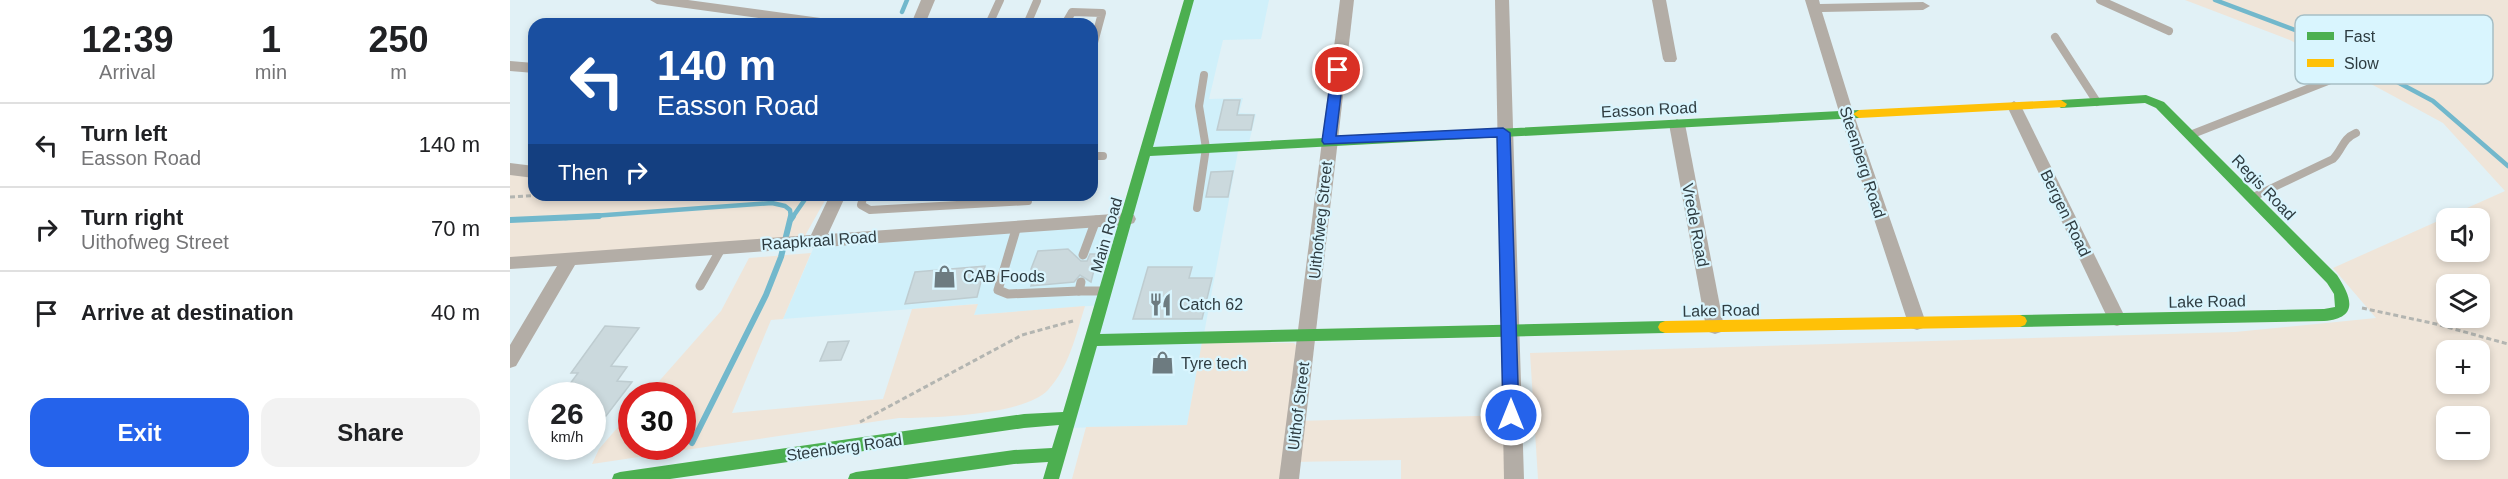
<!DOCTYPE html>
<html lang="en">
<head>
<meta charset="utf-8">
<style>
  :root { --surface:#fff; --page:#f2f2f2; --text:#202124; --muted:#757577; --line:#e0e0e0; --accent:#2563eb }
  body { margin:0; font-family:Arial,sans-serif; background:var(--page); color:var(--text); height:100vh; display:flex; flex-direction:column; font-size:22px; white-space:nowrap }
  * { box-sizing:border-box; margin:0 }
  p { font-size:20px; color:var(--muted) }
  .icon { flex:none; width:33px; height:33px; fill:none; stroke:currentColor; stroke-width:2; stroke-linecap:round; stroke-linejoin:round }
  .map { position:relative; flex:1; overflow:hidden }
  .drawer { display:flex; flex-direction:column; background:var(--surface); width:510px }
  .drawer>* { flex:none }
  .top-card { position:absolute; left:18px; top:18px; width:570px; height:183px; border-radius:18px; box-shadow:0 3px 9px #0003; background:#1a4fa0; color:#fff; overflow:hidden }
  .buttons { position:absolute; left:1926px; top:208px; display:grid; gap:12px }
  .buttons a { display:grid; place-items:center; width:54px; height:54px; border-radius:12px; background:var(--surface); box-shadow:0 3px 9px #0003; font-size:30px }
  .speed { position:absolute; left:18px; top:382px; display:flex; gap:12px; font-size:30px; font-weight:700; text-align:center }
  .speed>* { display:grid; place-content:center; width:78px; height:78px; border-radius:50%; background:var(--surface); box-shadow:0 3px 9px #0003; line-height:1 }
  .speed small { font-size:15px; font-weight:400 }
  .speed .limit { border:9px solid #d22; background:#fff; color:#111 }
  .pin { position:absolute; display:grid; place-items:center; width:51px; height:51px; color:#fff; margin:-26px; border:3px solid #fff; border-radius:50%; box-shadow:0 2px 6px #0007 }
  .me { position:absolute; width:66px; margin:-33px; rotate:0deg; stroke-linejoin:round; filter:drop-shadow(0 0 4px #0008) }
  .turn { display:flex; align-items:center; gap:21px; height:126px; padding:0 30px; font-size:27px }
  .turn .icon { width:78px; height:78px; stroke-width:2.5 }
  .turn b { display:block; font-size:42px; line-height:51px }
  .then { display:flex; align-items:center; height:57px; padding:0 30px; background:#0003; gap:12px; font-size:22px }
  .eta { display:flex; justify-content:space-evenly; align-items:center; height:102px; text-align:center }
  .eta b { font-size:36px; font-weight:600; line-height:42px }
  .button { display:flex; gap:12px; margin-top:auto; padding:12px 30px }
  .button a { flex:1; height:69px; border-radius:18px; background:var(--accent); color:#fff; font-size:24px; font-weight:600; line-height:69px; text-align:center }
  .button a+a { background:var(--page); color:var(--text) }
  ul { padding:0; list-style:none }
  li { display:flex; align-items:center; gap:18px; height:84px; padding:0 30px; border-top:2px solid var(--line) }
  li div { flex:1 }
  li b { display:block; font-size:22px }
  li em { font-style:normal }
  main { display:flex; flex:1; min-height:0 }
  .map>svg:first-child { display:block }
</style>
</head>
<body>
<main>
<section class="drawer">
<div class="eta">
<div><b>12:39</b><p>Arrival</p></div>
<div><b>1</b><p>min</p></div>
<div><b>250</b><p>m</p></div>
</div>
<ul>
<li><svg class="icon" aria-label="left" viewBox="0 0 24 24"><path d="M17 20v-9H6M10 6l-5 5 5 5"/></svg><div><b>Turn left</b><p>Easson Road</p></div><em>140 m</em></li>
<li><svg class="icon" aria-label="right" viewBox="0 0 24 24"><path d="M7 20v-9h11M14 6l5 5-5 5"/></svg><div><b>Turn right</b><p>Uithofweg Street</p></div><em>70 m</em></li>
<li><svg class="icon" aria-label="arrive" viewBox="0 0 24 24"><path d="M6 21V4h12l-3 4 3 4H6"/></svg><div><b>Arrive at destination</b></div><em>40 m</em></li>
</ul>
<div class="button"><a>Exit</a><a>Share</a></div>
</section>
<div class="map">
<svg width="1998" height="479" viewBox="0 0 1998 479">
  <rect width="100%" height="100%" fill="#e1f1f6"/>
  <path fill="#d0f0fa" d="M679 0H759L751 39 713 40 699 99 733 98 729 113 746 114 738 146H729L677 425 555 428 592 305 464 315 467 304 273 319 307 240 618 219Z"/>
  <g fill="#efe5d9" fill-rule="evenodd">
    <path d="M1675 0H1998V479H1028L1020 353 1725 332 1866 318 1823 268 1995 191 1933 123 1780 40ZM1936 219H1970V252H1936ZM1936 285H1970V318H1936ZM1936 351H1970V384H1936ZM1936 417H1970V450H1936Z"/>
    <path d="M0 169 24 172V195H318L292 241 0 263Z"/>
    <path d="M301 253 273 319 261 320 222 413 373 399 402 309 468 304 464 315 575 306C566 335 559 367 538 390 515 415 423 418 389 418L82 464 89 449 121 412 122 447H172V396H136L211 311 239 258Z"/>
    <path d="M692 342 784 343 789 348 787 421 1001 415 1004 479H891V460L782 462 779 479H562L576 427 677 425Z"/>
  </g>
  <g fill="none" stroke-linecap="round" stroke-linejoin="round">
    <g stroke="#72b8cc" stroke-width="4.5">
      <path d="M1705 0 1801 36 1923 101 1998 166"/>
      <path d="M392 12 397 0"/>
      <path d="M55 218 262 203 275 206 280 210 281 218"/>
      <path d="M282 218 298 195"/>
    </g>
    <g stroke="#72b8cc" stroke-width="6">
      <path d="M281 219 283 216"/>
      <path d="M0 220 89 216"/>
      <path d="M182 443 256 295 271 257 281 216"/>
    </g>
  </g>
  <g fill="#cbd9dd" stroke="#beccd0" stroke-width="1.5">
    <path d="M714 100H730L727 115H744L741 130H707Z"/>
    <path d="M723 171 718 197H696L701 172Z"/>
    <path d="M558 249 571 261H577L580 254H588L581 282 570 275 564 282 521 286 527 269H521L528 251Z"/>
    <path d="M475 266 467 297 395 304 405 272Z"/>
    <path d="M638 267H682L679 278H702L692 319H623Z"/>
    <path d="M95 326 129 328 101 366 117 367 107 381 122 382 96 416 82 415V396H51L68 373H61Z"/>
    <path d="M339 341 331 360 310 361 318 342Z"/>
  </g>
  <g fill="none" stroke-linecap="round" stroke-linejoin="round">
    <g stroke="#b3b5b1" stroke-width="3" stroke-dasharray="5 3" stroke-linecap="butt">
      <path d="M0 197 34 195"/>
      <path d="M1852 308 1926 324 1998 344"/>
      <path d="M350 422 512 335 563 321"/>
    </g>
    <g stroke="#b3ada6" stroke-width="8">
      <path d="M1590 0 1659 31"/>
      <path d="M479 24 490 0"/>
      <path d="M517 24 527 1"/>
      <path d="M555 24 562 12 592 13 582 50"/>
      <path d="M1545 37 1587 102"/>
      <path d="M1680 135 1828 77"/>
      <path d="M582 156H593"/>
      <path d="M354 195 351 205 360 210 518 201"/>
      <path d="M1741 198 1823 159C1833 149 1832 139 1846 133"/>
      <path d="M687 208 696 148 689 106 694 75"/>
    </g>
    <g stroke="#b3ada6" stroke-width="9">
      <path d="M507 226 488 290 498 294 569 291"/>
      <path d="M573 255 586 220"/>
      <path d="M571 282 569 291H593"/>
      <path d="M190 286 212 247"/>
    </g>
    <g fill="#b3ada6" fill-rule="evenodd">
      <path d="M140 0H178L325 20 332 24H293L147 4Z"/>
      <path d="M411 0H425L415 24H401Z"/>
      <path d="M830 0H844L789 479H769Z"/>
      <path d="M985 0H999L1014 479H994Z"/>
      <path d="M1142 0H1156L1167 59 1165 62H1155L1153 59Z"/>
      <path d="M1295 0H1309L1310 4 1413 2 1420 6 1413 10 1312 12 1344 115 1416 323 1413 328 1407 330 1401 328 1398 323 1330 115Z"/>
      <path d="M0 61 24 63V73L0 71Z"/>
      <path d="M1504 101 1511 106 1616 319 1613 324 1607 326 1601 324 1598 319 1497 106Z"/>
      <path d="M1167 119 1175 124 1214 327 1211 332 1205 334 1199 332 1196 327 1159 124Z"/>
      <path d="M0 163 24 166V178L0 175Z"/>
      <path d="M320 195H336L318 234 618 213 624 215 626 219 624 223 618 225 65 265 6 366 0 368V345L47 266 0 269V257L301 235Z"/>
    </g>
    <g fill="#4caf50" fill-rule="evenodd">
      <path d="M674 0H684L643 147 1349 110 1355 114 1349 118 640 156 590 334 1155 321 1160 323 1162 327 1160 331 1155 333 587 346 549 479H533L538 462 504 464 397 479H338L340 474 346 472 504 450 542 448 549 425 514 428 160 479H102L104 474 110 472 514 414 553 412Z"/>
      <path d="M1636 95 1654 102 1827 275C1842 298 1849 318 1814 321L1510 327 1505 325 1503 321 1505 317 1510 315 1814 309 1825 307 1824 294 1817 283 1646 108 1635 103 1551 108 1545 104 1551 100Z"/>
    </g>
    <g fill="#ffc107" fill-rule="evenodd">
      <path d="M1551 100 1557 104 1555 107 1349 118 1343 114 1349 110Z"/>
      <path d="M1510 315 1515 317 1517 321 1515 325 1510 327 1155 333 1150 331 1148 327 1150 323 1155 321Z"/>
    </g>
  </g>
  <path fill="#2563eb" stroke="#184099" stroke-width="1.5" d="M828 67 834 70 826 136 993 128 1000 133 1009 415 1007 420 1001 422 996 420 993 415 987 137 814 144 812 141 822 70Z"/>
  <defs>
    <symbol id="shop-bare" viewBox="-9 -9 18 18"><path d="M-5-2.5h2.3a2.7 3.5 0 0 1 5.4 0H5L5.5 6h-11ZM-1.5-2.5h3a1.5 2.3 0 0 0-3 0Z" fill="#6d7b80" stroke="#d9f5fe" stroke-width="2.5" paint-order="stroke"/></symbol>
    <symbol id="restaurant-bare" viewBox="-9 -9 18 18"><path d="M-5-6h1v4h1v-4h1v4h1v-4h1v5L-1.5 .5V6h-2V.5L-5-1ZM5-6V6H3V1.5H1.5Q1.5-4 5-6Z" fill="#6d7b80" stroke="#d9f5fe" stroke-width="2.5" paint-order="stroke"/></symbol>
  </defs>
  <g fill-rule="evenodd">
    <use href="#shop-bare" x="418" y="260" width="33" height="33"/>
    <use href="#restaurant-bare" x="634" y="288" width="33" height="33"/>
    <use href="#shop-bare" x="636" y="346" width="33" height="33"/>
  </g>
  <g text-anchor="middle" stroke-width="4.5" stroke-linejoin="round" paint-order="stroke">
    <g font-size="16" fill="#2e3c41" stroke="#d9f5fe">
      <text transform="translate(1139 109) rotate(-3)" y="6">Easson Road</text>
      <text transform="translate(1353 162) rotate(72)" y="6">Steenberg Road</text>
      <text transform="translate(1754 187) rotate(46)" y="6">Regis Road</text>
      <text transform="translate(1556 213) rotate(64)" y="6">Bergen Road</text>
      <text transform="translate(810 220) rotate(-84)" y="6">Uithofweg Street</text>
      <text transform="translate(1186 225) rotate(79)" y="6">Vrede Road</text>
      <text transform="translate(596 235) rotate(-74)" y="6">Main Road</text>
      <text transform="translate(309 240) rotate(-4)" y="6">Raapkraal Road</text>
      <text transform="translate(1697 301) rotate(-1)" y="6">Lake Road</text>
      <text transform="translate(1211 310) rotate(-1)" y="6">Lake Road</text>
      <text transform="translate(788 406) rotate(-83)" y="6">Uithof Street</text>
      <text transform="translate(334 447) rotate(-8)" y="6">Steenberg Road</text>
    </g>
    <g font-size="16" fill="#2e3c41" stroke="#d9f5fe" text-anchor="start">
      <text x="453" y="282">CAB Foods</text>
      <text x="669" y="310">Catch 62</text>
      <text x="671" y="369">Tyre tech</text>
    </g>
  </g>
  <rect x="1785" y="15" width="198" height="69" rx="9" fill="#d9f5fe" stroke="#a6bec5" stroke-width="1.5"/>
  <rect x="1797" y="32" width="27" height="8" fill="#4caf50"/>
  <rect x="1797" y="59" width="27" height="8" fill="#ffc107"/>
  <g font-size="16" fill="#2e3c41">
    <text x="1834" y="42">Fast</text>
    <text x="1834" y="69">Slow</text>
  </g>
</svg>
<div class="buttons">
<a><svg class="icon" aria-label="sound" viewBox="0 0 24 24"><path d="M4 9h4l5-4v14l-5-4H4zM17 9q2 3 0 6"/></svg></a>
<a><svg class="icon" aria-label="layers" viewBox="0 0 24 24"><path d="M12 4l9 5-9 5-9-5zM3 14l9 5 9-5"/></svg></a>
<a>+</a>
<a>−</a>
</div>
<div class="speed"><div>26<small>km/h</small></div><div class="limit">30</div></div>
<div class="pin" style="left:828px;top:70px;background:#d93025"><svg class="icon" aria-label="arrive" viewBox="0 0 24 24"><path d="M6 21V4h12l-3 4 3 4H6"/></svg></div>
<svg class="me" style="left:1001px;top:415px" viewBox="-20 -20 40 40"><circle r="17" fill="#2563eb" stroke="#fff" stroke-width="3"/><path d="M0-11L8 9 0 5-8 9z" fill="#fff"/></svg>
<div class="top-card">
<div class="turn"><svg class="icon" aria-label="left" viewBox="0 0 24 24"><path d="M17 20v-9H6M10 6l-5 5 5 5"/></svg><div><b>140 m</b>Easson Road</div></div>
<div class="then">Then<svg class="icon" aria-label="right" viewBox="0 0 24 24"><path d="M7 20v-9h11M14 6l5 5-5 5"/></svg></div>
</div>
</div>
</main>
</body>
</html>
